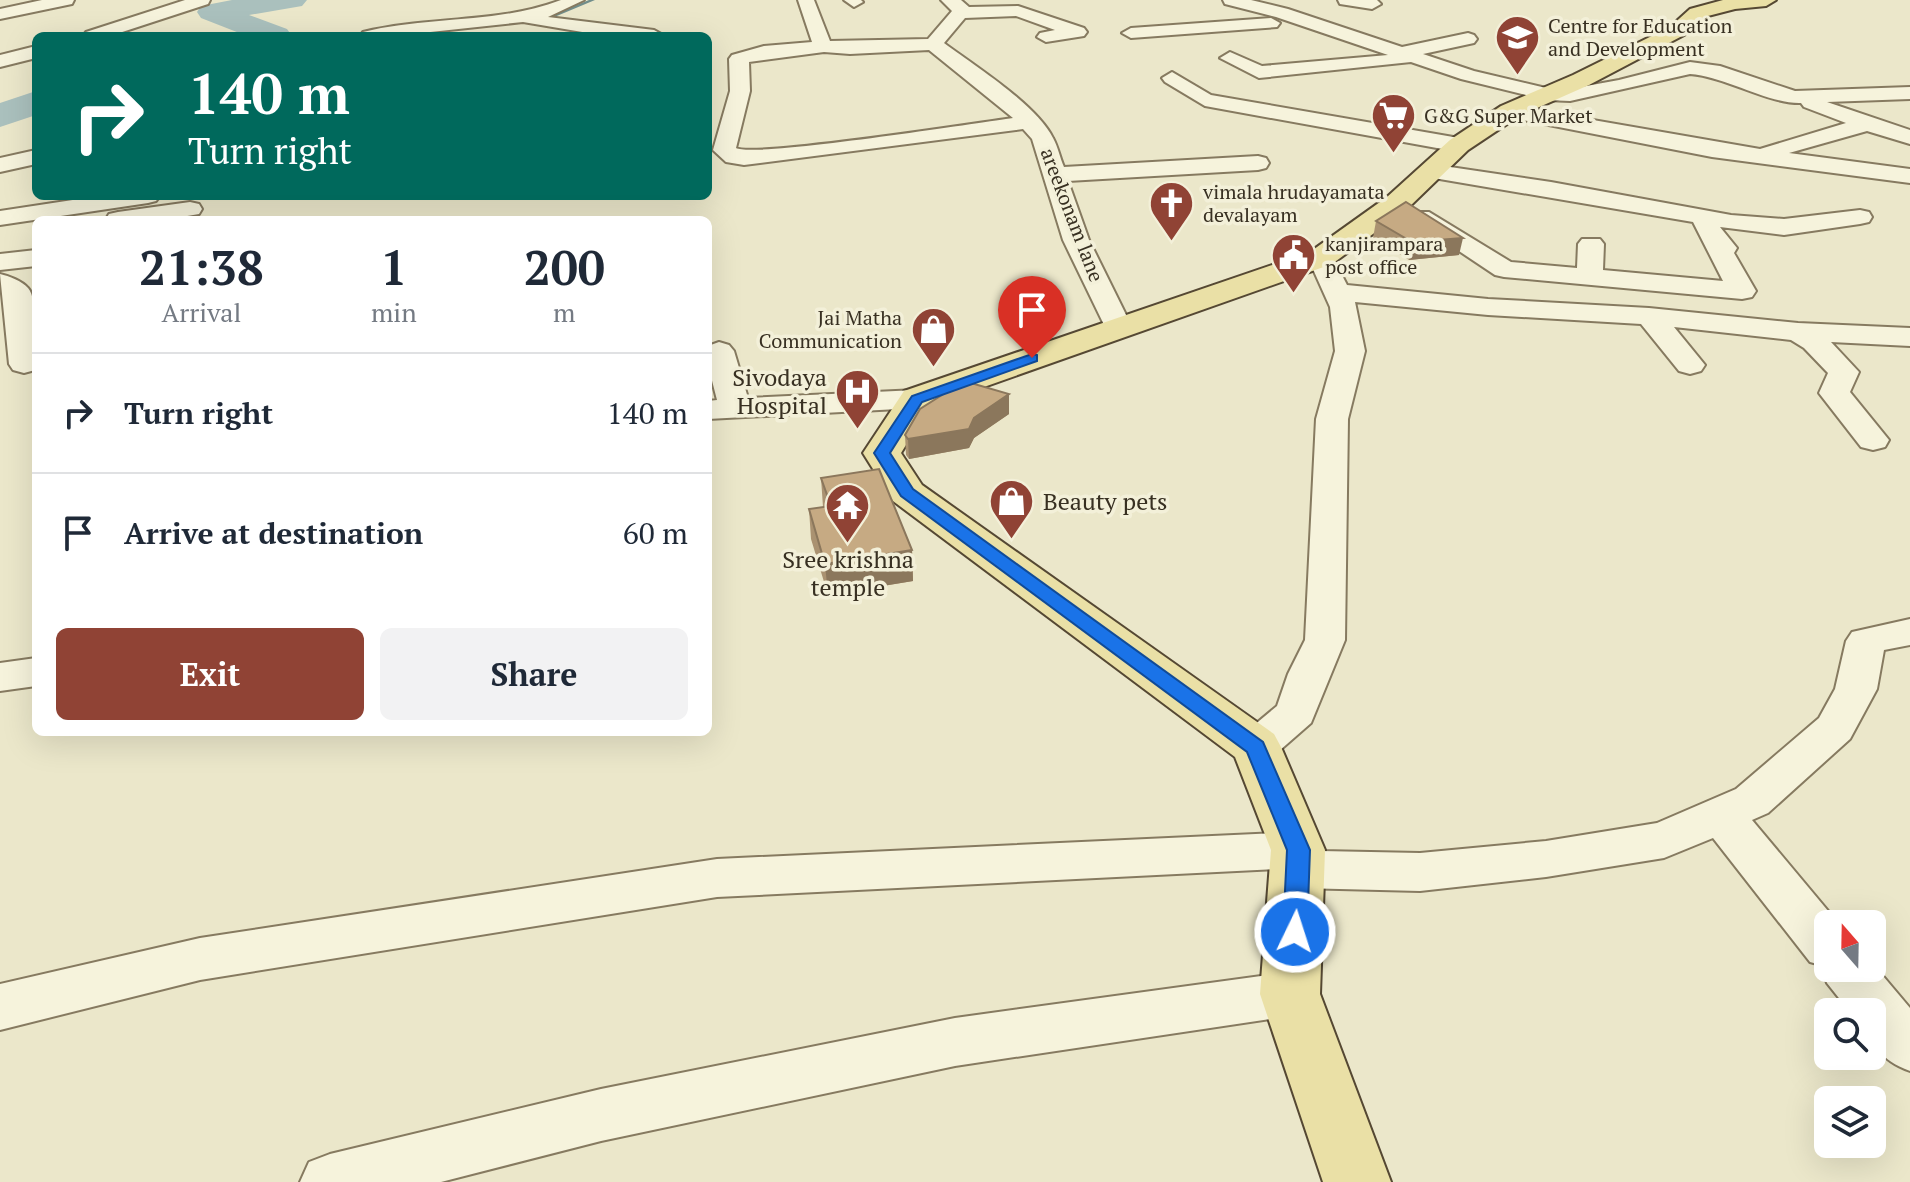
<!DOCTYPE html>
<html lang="en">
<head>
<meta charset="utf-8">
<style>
  :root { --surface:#fff; --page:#f2f2f3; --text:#1f2937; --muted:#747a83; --line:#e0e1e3; --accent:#904335 }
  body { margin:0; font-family:"PT Serif",serif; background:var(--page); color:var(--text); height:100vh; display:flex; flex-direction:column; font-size:30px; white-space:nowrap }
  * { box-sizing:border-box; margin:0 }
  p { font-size:26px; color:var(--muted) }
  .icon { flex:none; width:44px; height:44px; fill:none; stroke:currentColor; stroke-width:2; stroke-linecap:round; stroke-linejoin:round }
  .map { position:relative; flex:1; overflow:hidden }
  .details { position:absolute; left:32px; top:216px; width:680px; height:520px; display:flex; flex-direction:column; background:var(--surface); border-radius:12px; box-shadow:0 8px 32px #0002 }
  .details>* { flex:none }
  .guide { position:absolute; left:32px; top:32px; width:680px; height:168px; border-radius:12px; box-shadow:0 8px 32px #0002; background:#00695c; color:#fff; overflow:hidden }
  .needle { width:52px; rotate:340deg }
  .fabs { position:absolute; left:1814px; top:910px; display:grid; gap:16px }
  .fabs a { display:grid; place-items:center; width:72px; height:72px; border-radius:12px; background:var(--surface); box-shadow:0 8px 32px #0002; font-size:40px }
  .pin { position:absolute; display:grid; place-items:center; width:68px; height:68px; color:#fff; margin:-82px -34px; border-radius:50% 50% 50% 0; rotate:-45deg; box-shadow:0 0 8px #0007 }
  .pin .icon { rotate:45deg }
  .me { position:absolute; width:88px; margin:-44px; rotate:4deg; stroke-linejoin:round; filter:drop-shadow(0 0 6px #0008) }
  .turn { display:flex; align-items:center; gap:28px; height:168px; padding:0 24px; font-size:36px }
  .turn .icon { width:104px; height:104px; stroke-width:2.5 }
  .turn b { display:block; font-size:56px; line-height:68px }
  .eta { display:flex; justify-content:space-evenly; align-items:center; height:136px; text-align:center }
  .eta b { font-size:48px; font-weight:600; line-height:56px }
  .button { display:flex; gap:16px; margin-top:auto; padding:16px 24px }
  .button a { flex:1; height:92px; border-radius:12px; background:var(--accent); color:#fff; font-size:32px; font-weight:600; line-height:92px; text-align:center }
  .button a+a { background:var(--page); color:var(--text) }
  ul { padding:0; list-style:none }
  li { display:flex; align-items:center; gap:24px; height:120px; padding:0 24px; border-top:2px solid var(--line) }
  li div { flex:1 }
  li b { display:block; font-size:30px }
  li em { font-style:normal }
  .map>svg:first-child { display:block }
</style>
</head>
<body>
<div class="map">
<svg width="1910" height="1182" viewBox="0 0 1910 1182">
  <rect width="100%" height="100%" fill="#ebe7ca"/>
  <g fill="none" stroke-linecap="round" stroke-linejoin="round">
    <path fill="#718e8b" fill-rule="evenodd" d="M589 0H595L552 18 556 19V21L542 19Z"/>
    <g fill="#aac0bd" fill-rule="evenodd">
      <path d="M232 0H307L302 6 249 15 287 29 292 36H247L201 18 197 12 201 6Z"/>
      <path d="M36 91V115L0 127V103Z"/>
    </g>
    <defs>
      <g id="minor">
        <path d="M42 0H74L72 4 0 19V9Z"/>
        <path d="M185 0H210L208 4 110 36H83L86 32Z"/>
        <path d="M561 0H584L548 17 654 30 663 35 606 36 523 22 393 36H360L363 32C428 16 498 24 561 0Z"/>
        <path d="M798 0H814L830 41 928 39 952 11 941 0H961L969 7 1018 6 1084 28 1087 32 1084 36 1046 42 1037 37 1040 33 1055 30 1016 16 965 18 944 43C975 66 1037 105 1053 138 1058 147 1060 158 1064 167L1258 156 1266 158 1269 163 1266 168 1258 170 1068 181 1089 240 1132 327 1128 333 1118 336 1108 333 1063 240 1032 139 1023 129 744 165 726 162 713 150 730 91 729 59 732 55 764 46 812 42ZM929 50 1013 118C976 123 754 158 736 148L750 91 749 62 824 52 850 54Z"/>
        <path d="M844 0H861L863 2 854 7Z"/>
        <path d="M1223 0H1251L1288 9 1402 47 1468 33 1474 35 1477 39 1474 43 1423 54 1474 71 1546 88 1570 89 1619 80 1690 62 1720 66 1795 91 1910 87V99L1827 102 1910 130V144L1867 131 1789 153 1910 169V183L1712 157 1513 118 1503 112 1513 106 1760 149 1846 123 1804 107 1801 103C1768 104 1727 77 1690 74L1570 101 1546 100 1461 79 1411 62 1259 78 1220 58 1230 52 1262 66 1388 55 1276 17 1225 4Z"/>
        <path d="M1338 0H1377L1381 4 1372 9 1340 4Z"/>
        <path d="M1271 18 1280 23 1277 27 1131 38 1122 33 1131 28Z"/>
        <path d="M36 46V58L0 67V55Z"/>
        <path d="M1172 72 1211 95 1459 138 1470 145 1459 152 1205 106 1165 82 1162 78Z"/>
        <path d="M36 150V164L0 172V158Z"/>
        <path d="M1430 164 1551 182 1731 215 1784 219 1860 210 1869 212 1872 217 1869 222 1860 224 1784 235 1720 227 1737 248 1734 253 1756 291 1752 297 1742 299 1504 277 1495 275 1408 217 1411 212H1429L1511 262 1577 268 1578 244 1582 239H1600L1604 244 1603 270 1723 281 1693 222 1422 176 1418 171 1422 166Z"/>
        <path d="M99 196H160L156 201 148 203 0 225V211Z"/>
        <path d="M190 202 199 204 202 209 199 214 164 220 106 219 109 214 118 212Z"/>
        <path d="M36 250V266L0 270V254Z"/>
        <path d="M1321 250 1330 252 1347 285 1488 299 1649 308 1798 323 1910 328V346L1831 342 1859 372 1850 392 1889 440 1885 447 1873 450 1861 447 1819 393 1828 373 1804 348 1791 340 1674 327 1705 365 1701 371 1690 374 1679 371 1641 324 1488 315 1355 302 1365 351 1348 419 1345 640 1311 723 1271 758 1256 762 1241 758 1234 747 1241 736 1277 706 1288 674 1305 640 1316 419 1335 351 1330 307 1308 258 1312 252Z"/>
        <path d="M0 274C9 276 22 281 28 288 38 298 38 357 35 370L24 373 13 370 9 364Z"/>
        <path d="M719 342 729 345 734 351 748 398 917 390 928 392 933 399 928 406 917 408 708 419V401L717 400 708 365V346Z"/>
        <path d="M1910 619V645L1884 650 1877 689 1850 739 1768 813 1752 820 1839 924H1828V968H1872V963L1910 1008V1071C1878 1059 1872 1045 1872 1012H1850L1827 983 1821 965 1810 962 1713 838 1664 858 1546 877 1420 891 1299 888 1282 882 1275 869 717 897 200 980 0 1030V984L200 938 717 859 1298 832 1315 837 1321 851 1420 853 1546 841 1657 823 1736 789 1819 718 1835 689 1846 641 1852 632Z"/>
        <path d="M36 658V686L0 691V663Z"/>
        <path d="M1290 972 1309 978 1316 994 1309 1010 1290 1016 955 1066 601 1141 441 1182H300L309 1162 330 1154 601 1089 955 1018Z"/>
      </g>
      <path id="major" d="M1723 0H1776L1766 6 1735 9 1704 17 1684 35 1589 85 1519 116 1468 150 1407 209 1332 264 930 406 901 453 922 485 1274 734 1281 747 1325 850 1320 994 1391 1182H1323L1260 994 1271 850 1235 757 893 501 863 453 904 391 1310 252 1387 197 1450 140 1501 106 1573 75 1670 27 1690 9Z"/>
    </defs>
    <use href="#minor" stroke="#867a60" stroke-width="4"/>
    <use href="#major" stroke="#554833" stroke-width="4"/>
    <use href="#minor" fill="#f6f3dc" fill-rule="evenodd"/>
    <use href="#major" fill="#eae0a6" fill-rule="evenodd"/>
  </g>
  <g fill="#aa9271">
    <path d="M1376 221 1459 255 1409 260 1373 238Z"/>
    <path d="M1009 394V414L974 438 969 448 909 459 906 455 905 435Z"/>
    <path d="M821 478 912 550 913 581 828 595 811 539 809 509 823 507Z"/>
  </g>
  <g fill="#8b775c">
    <path d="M1463 238 1459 255 1409 260 1412 242Z"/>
    <path d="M1009 394V414L974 438 969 448 909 459 908 439 974 418Z"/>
    <path d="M912 550 913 581 828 595 825 564Z"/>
  </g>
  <g fill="#c6aa83" stroke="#8b775c" stroke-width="2">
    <path d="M1406 202 1463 238 1412 242 1376 221Z"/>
    <path d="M964 381 1009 394 974 418 969 429 908 439 905 435 920 409Z"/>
    <path d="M879 469 912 550 825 564 809 509 831 506 821 478Z"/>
  </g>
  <path fill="#1a73e8" stroke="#114b97" stroke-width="2" d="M1032 354 1037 355V361L922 402 890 453 913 489 1263 742 1310 850 1307 932 1303 939 1295 942 1286 939 1283 932 1287 850 1247 752 901 496 874 453 912 396Z"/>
  <defs>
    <symbol id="university-pin" viewBox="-11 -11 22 30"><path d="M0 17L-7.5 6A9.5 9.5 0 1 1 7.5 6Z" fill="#904335" stroke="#f3f0d9"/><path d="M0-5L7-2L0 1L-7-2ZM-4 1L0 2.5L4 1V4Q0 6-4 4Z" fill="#fff"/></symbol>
    <symbol id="supermarket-pin" viewBox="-11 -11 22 30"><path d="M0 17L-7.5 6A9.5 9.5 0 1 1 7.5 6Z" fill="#904335" stroke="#f3f0d9"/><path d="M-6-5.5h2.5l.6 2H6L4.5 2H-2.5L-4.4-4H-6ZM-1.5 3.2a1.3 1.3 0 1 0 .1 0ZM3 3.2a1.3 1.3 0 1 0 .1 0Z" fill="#fff"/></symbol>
    <symbol id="church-pin" viewBox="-11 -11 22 30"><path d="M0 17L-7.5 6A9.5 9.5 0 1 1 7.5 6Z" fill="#904335" stroke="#f3f0d9"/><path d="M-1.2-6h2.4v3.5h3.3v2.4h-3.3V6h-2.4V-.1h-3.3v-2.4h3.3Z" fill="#fff"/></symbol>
    <symbol id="civic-pin" viewBox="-11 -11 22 30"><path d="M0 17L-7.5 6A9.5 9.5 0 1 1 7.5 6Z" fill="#904335" stroke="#f3f0d9"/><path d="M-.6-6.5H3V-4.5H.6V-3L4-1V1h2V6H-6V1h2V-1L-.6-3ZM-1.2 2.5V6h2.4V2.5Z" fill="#fff"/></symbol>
    <symbol id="shop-pin" viewBox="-11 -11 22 30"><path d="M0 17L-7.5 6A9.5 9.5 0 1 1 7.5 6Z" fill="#904335" stroke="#f3f0d9"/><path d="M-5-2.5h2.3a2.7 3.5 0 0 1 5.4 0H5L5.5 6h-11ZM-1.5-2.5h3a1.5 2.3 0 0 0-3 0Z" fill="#fff"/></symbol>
    <symbol id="hospital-pin" viewBox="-11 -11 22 30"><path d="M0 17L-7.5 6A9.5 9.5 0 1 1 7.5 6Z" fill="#904335" stroke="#f3f0d9"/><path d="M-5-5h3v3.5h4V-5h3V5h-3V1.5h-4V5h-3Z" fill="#fff"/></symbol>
    <symbol id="temple-pin" viewBox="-11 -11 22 30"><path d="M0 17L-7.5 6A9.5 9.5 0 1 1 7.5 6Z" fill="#904335" stroke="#f3f0d9"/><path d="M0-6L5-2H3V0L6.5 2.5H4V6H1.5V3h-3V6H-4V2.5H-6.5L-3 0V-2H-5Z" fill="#fff"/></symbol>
  </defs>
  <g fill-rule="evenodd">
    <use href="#university-pin" x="1492" y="12" width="51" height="69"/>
    <use href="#supermarket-pin" x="1368" y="90" width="51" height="69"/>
    <use href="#church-pin" x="1146" y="178" width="51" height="69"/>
    <use href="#civic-pin" x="1268" y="230" width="51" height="69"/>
    <use href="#shop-pin" x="908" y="304" width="51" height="69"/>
    <use href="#hospital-pin" x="832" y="366" width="51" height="69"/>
    <use href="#shop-pin" x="986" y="476" width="51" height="69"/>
    <use href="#temple-pin" x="822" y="480" width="51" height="69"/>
  </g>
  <g text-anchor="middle" stroke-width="7" stroke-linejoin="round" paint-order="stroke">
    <g font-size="20" fill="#383022" stroke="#f3f0d9" text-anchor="start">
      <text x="1548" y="33">Centre for Education<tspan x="1548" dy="23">and Development</tspan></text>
      <text x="1424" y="123">G&amp;G Super Market</text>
      <text x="1203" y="199">vimala hrudayamata<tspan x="1203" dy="23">devalayam</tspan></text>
      <text x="1325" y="251">kanjirampara<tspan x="1325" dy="23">post office</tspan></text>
      <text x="902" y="325" text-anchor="end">Jai Matha<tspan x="902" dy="23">Communication</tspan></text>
    </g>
    <g font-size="20" fill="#383022" stroke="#f3f0d9">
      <text transform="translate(1072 215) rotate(69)" y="7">areekonam lane</text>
    </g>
    <g font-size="24" fill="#383022" stroke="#f3f0d9" text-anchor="end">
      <text x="827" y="386">Sivodaya<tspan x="827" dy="28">Hospital</tspan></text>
      <text x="1043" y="510" text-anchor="start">Beauty pets</text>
      <text x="848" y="568" text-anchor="middle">Sree krishna<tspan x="848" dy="28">temple</tspan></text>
    </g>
  </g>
</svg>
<div class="fabs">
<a><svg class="needle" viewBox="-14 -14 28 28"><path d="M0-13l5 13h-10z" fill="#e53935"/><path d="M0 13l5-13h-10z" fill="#747a83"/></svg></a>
<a><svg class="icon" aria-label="search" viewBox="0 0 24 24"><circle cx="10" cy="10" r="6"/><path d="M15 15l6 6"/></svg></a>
<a><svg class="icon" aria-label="layers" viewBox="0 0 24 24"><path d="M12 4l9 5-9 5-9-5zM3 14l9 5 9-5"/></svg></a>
</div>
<div class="pin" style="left:1032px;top:358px;background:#d93025"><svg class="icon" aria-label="arrive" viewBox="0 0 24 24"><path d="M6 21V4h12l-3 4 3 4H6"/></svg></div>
<svg class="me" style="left:1295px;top:932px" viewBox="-20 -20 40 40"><circle r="17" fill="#1a73e8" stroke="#fff" stroke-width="3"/><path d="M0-11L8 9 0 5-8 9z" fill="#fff"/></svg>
<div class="guide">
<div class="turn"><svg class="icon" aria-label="right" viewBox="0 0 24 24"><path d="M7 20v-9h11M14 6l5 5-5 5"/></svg><div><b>140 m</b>Turn right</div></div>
</div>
<section class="details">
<div class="eta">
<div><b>21:38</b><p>Arrival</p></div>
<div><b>1</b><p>min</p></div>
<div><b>200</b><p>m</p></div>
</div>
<ul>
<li><svg class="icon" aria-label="right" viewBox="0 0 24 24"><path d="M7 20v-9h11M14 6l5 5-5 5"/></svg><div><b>Turn right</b></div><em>140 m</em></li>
<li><svg class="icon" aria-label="arrive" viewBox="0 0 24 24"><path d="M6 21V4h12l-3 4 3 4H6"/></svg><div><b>Arrive at destination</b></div><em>60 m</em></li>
</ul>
<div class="button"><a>Exit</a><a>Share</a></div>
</section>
</div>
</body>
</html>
